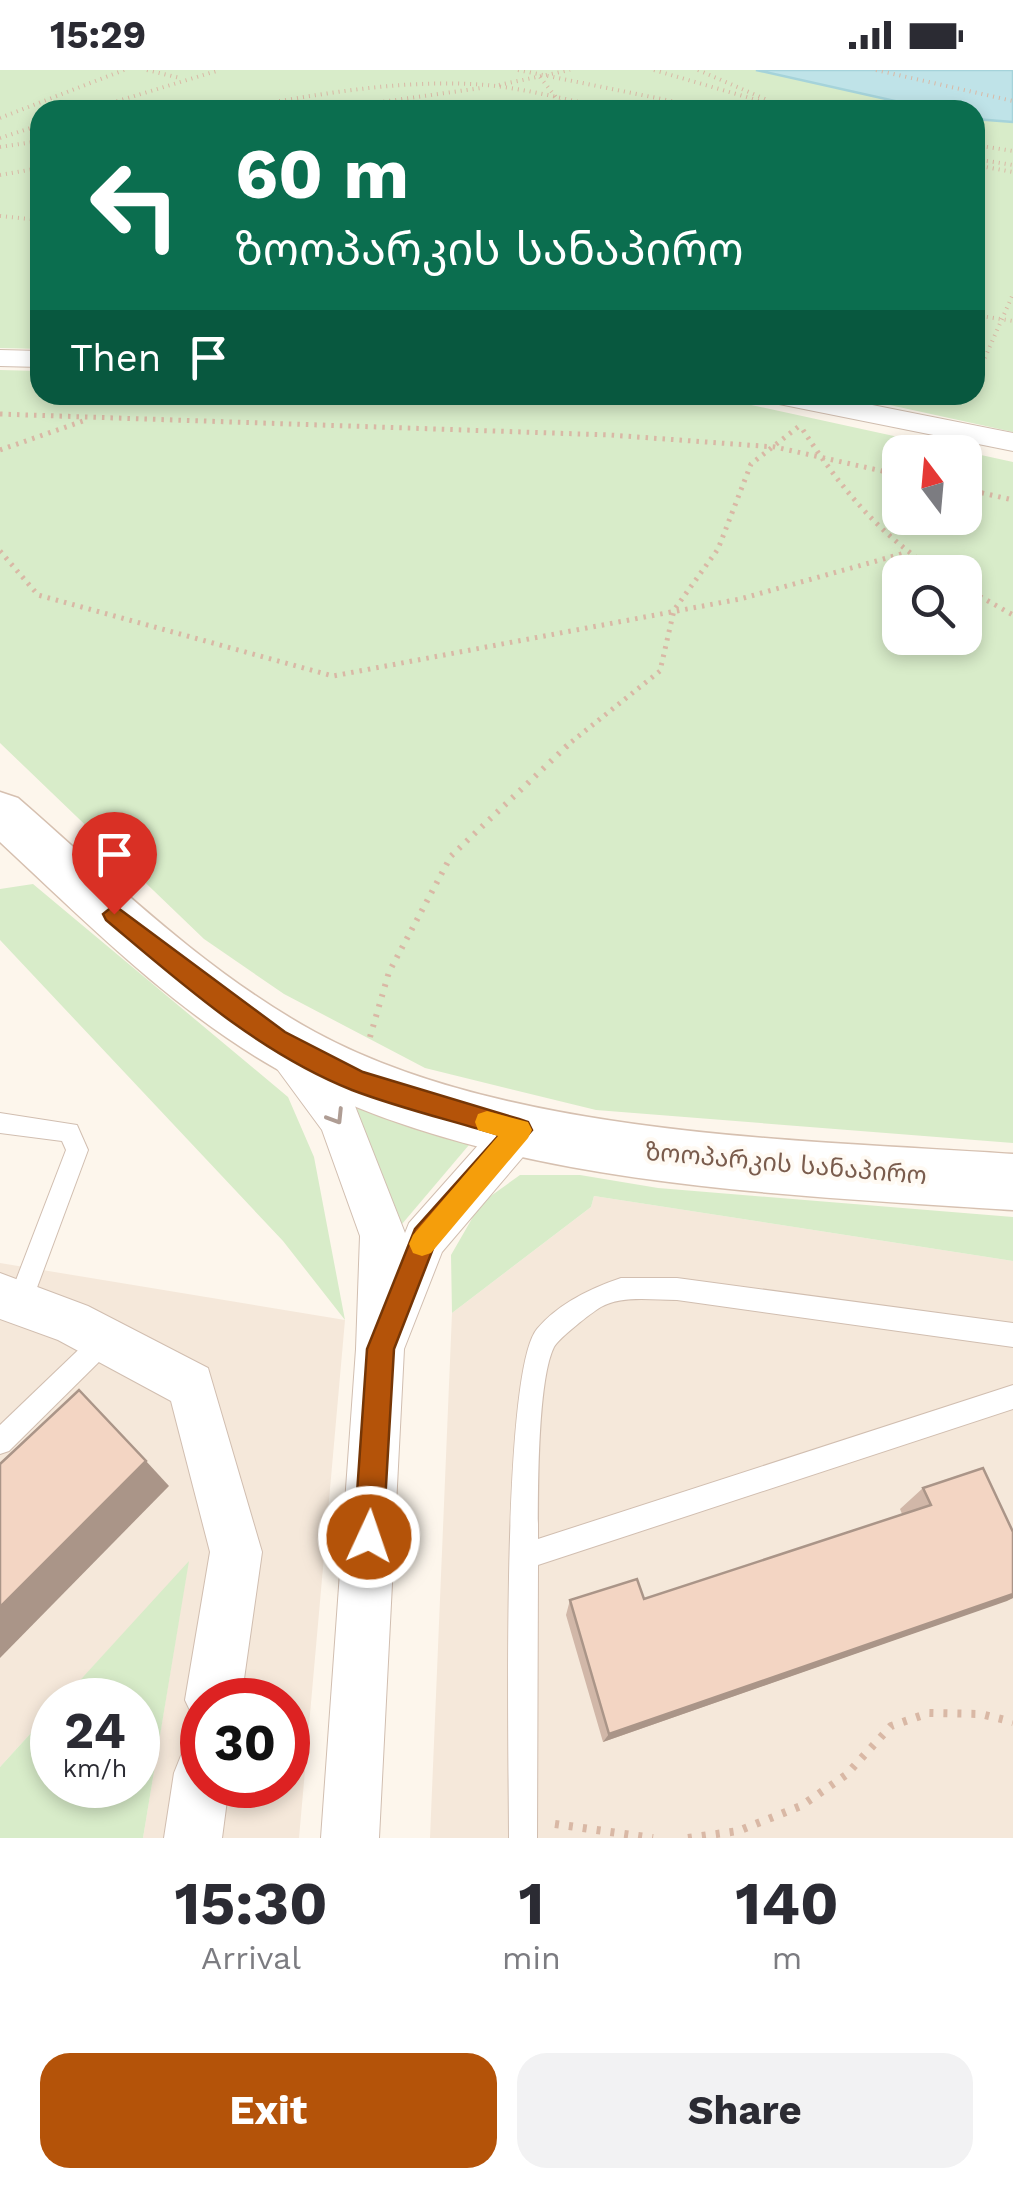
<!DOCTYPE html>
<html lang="en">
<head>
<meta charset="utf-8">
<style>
  :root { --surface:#fff; --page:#f2f2f3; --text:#2b2b33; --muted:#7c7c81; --accent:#b45309 }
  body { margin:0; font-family:"Work Sans","Noto Sans Georgian",sans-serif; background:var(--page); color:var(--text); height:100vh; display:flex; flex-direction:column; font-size:38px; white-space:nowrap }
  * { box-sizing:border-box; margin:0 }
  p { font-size:32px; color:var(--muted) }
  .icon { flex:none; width:55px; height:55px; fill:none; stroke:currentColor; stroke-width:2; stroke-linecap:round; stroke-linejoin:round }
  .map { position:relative; height:1768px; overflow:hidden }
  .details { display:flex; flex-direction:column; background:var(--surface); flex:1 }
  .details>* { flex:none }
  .hud { position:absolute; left:30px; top:30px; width:955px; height:305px; border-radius:30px; box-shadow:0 5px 15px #0003; background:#0b6e4f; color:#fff; overflow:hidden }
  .needle { width:65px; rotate:344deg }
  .buttons { position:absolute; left:882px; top:365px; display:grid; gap:20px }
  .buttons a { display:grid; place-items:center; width:100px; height:100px; border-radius:20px; background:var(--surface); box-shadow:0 5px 15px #0003; font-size:50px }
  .speed { position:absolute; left:30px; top:1608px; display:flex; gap:20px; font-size:50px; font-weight:700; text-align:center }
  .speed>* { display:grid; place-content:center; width:130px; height:130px; border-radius:50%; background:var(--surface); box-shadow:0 5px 15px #0003; line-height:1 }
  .speed small { font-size:25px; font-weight:400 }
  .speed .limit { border:15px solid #d22; background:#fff; color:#111 }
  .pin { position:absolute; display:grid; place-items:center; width:85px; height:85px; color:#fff; margin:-102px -42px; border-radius:50% 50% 50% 0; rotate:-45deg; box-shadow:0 0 10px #0007 }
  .pin .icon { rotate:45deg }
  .me { position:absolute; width:110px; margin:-55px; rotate:3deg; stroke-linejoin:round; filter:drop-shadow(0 0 8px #0008) }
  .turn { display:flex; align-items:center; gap:35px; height:210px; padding:0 40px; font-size:45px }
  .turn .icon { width:130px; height:130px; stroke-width:2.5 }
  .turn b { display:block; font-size:70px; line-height:85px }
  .then { display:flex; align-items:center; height:95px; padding:0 40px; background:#0003; gap:20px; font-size:38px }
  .eta { display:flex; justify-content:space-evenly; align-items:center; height:170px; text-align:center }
  .eta b { font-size:60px; font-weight:700; line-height:70px }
  .cta { display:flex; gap:20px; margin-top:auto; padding:20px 40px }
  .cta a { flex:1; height:115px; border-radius:30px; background:var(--accent); color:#fff; font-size:40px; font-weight:700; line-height:115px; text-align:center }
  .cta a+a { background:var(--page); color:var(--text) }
  .status { display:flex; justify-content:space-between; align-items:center; height:70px; padding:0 50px; background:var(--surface); direction:ltr }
  .status svg { height:28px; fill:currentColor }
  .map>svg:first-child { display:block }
</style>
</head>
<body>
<div class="status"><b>15:29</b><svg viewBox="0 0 49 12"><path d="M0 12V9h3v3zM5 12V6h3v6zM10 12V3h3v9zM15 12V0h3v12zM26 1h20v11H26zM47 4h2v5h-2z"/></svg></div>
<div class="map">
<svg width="1013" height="1768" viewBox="0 0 1013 1768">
  <rect width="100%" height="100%" fill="#fdf6ec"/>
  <g fill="#f5e8da" fill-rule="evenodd">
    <path d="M594 1126 1013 1191V1768H430L452 1243 591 1137Z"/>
    <path d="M0 1193 345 1250 299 1768H143L188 1494 62 1630H52V1640L0 1697ZM202 1630H288V1715H202Z"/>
  </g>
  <g fill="#d8ecc9" fill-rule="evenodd">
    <path d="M0 0H756L935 40H40V279L0 278Z"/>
    <path d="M975 49 1013 52V362L844 325H975Z"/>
    <path d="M0 300 40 301V325H679L742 333 1013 392V1073L596 1040 425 998 284 924 204 869 0 673ZM965 382V448H900V382ZM900 502H965V568H900Z"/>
    <path d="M33 814 288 1027 314 1087 345 1250 283 1171 0 870V819Z"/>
    <path d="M353 1030 474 1069 402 1154Z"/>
    <path d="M520 1105H580L658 1118 1013 1147V1191L594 1126 591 1137 452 1243 451 1185 481 1133Z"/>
    <path d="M189 1491 143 1768H0V1697L52 1640V1715H138V1630H62Z"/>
  </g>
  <path fill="#bfe3e8" stroke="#a5d3da" stroke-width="2.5" d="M756 0H1013V52L975 49V40H935Z"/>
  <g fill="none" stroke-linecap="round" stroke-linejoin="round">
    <defs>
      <g id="service">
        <path d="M0 1043 77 1055 88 1080 32 1231 28 1239 20 1242 12 1239 8 1231 66 1080 62 1071 0 1063Z"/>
        <path d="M621 1208H677L1013 1253V1277L677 1230C653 1230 622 1225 601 1237 591 1243 559 1268 554 1277 537 1311 538 1428 538 1469L1013 1315V1339L538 1495 537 1768H509C509 1688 500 1304 537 1259 558 1234 591 1218 621 1208Z"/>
        <path d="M105 1258 113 1262 117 1270 113 1278 9 1381 0 1384V1355L97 1262Z"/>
      </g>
      <g id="minor">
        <path d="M0 280 40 281V297L0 296Z"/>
        <path d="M765 325H822L1013 363V381L779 334 769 331Z"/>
        <path d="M279 955 294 960 355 1036 405 1163 409 1153 504 1046 519 1040 534 1046 541 1060 534 1074 442 1182 404 1279 379 1768H321L356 1279 360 1166 322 1060 258 973 264 960Z"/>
        <path d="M0 1203 88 1236 208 1298 262 1482 241 1630H202V1653L194 1649 185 1630 210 1482 171 1331 58 1270 0 1249Z"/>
        <path d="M202 1675V1715H229L222 1768H164L174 1703 182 1683Z"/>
      </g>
      <path id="secondary" d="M0 722 18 728C112 810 205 902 315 962 506 1066 799 1070 1013 1084V1140C778 1124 484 1116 275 998 172 939 86 852 0 772Z"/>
    </defs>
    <use href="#service" stroke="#d1beb0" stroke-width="2"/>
    <use href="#minor" stroke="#d1beb0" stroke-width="2"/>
    <use href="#secondary" stroke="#d6c0b0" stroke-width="3"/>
    <g stroke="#d9b8a5" stroke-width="4" stroke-dasharray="1 5" stroke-linecap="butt">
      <path d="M147 0 180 8"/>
      <path d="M518 0 716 40"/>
      <path d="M654 0 791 40"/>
      <path d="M698 0 765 29"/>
      <path d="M876 0 1013 31"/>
      <path d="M540 7 566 40"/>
      <path d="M499 15 570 0"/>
      <path d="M88 40 220 0"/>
      <path d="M226 40C312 26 398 8 486 15 529 19 572 31 614 40"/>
      <path d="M324 40 481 18"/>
      <path d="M0 48 124 0"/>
      <path d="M0 68 40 55"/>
      <path d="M975 75 1013 81"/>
      <path d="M0 77 40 71"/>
      <path d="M975 89 1013 95"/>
      <path d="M975 95 1013 102"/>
      <path d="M0 105 40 98"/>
      <path d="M0 146 40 150"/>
      <path d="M975 245 1013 251"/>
      <path d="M980 299 1013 224"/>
    </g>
    <g stroke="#d9b8a5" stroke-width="5" stroke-dasharray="2.5 6" stroke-linecap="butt">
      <path d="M975 311 981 296"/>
      <path d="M0 344 610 365 775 377 900 405"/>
      <path d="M803 360C840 417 880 466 938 502"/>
      <path d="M0 380 86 350"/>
      <path d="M965 419 1013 430"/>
      <path d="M0 481 38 525 333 606 740 529 905 483"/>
      <path d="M965 518 1013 545"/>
      <path d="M565 677 660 601 674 540 718 479 751 394 798 357"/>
    </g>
    <path stroke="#d9b8a5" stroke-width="6" stroke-dasharray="2.5 8" stroke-linecap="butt" d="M370 967 389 902 451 786 568 675"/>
    <g stroke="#d9b8a5" stroke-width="8" stroke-dasharray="4 10" stroke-linecap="butt">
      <path d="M555 1754 653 1768"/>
      <path d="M688 1768 738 1761 801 1736 846 1705 891 1656 929 1643 981 1644 1013 1652"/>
    </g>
    <use href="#service" fill="#fff" fill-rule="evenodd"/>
    <use href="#minor" fill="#fff" fill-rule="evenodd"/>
    <use href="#secondary" fill="#fff" fill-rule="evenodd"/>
  </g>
  <path fill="#d1b7a8" d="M923 1418 1013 1462V1528L603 1672 566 1545 570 1530 644 1529 902 1444 900 1439Z"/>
  <g fill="#aa9588">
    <path d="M146 1391 169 1416 0 1588V1537Z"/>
    <path d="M1013 1524V1528L1007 1531 603 1672 609 1664Z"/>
  </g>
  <g fill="#f3d5c3" stroke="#aa9588" stroke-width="2.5">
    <path d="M79 1320 146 1391 0 1537V1394Z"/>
    <path d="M983 1398 1013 1462V1524L609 1664 570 1530 637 1509 644 1529 931 1435 923 1418Z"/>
  </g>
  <defs><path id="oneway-chevron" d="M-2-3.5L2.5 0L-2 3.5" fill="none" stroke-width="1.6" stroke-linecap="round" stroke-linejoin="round" transform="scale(2.5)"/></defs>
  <use stroke="#af9d94" href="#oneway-chevron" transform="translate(336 1047) rotate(58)"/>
  <path fill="#b45309" stroke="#753606" stroke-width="2.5" d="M114 835 285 962 363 1002 519 1049 528 1052 532 1060 434 1176 394 1279 383 1467 379 1478 369 1482 358 1478 354 1467 367 1279 415 1159 499 1065C450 1050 399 1038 352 1020 259 983 182 914 106 850L103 844Z"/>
  <path fill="#f59e0b" d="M487 1041 528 1052 532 1060 528 1068 431 1183 422 1186 413 1183 409 1174 413 1165 498 1066 478 1060 475 1052 478 1044Z"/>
  <g text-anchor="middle" stroke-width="8" stroke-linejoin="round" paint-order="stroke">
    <g font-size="25" fill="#7a5c4d" stroke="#fffaf3">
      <text transform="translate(786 1093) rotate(5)" y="9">ზოოპარკის სანაპირო</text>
    </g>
  </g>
</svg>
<div class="buttons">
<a><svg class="needle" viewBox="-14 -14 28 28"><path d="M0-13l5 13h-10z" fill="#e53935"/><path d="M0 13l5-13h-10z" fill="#7c7c81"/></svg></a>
<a><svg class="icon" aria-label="search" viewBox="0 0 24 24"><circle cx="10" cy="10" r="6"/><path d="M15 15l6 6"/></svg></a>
</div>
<div class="speed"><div>24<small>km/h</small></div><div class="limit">30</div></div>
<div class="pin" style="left:114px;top:844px;background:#d93025"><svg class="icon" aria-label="arrive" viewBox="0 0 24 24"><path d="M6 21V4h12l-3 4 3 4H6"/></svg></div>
<svg class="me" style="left:369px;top:1467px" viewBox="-20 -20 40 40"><circle r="17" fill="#b45309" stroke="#fff" stroke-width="3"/><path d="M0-11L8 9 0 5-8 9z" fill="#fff"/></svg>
<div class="hud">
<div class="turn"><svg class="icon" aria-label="left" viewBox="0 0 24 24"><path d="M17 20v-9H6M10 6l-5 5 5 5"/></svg><div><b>60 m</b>ზოოპარკის სანაპირო</div></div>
<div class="then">Then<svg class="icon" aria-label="arrive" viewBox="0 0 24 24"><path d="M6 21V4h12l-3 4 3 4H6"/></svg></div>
</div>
</div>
<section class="details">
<div class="eta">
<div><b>15:30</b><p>Arrival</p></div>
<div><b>1</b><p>min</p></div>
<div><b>140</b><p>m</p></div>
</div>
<div class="cta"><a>Exit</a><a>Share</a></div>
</section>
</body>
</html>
